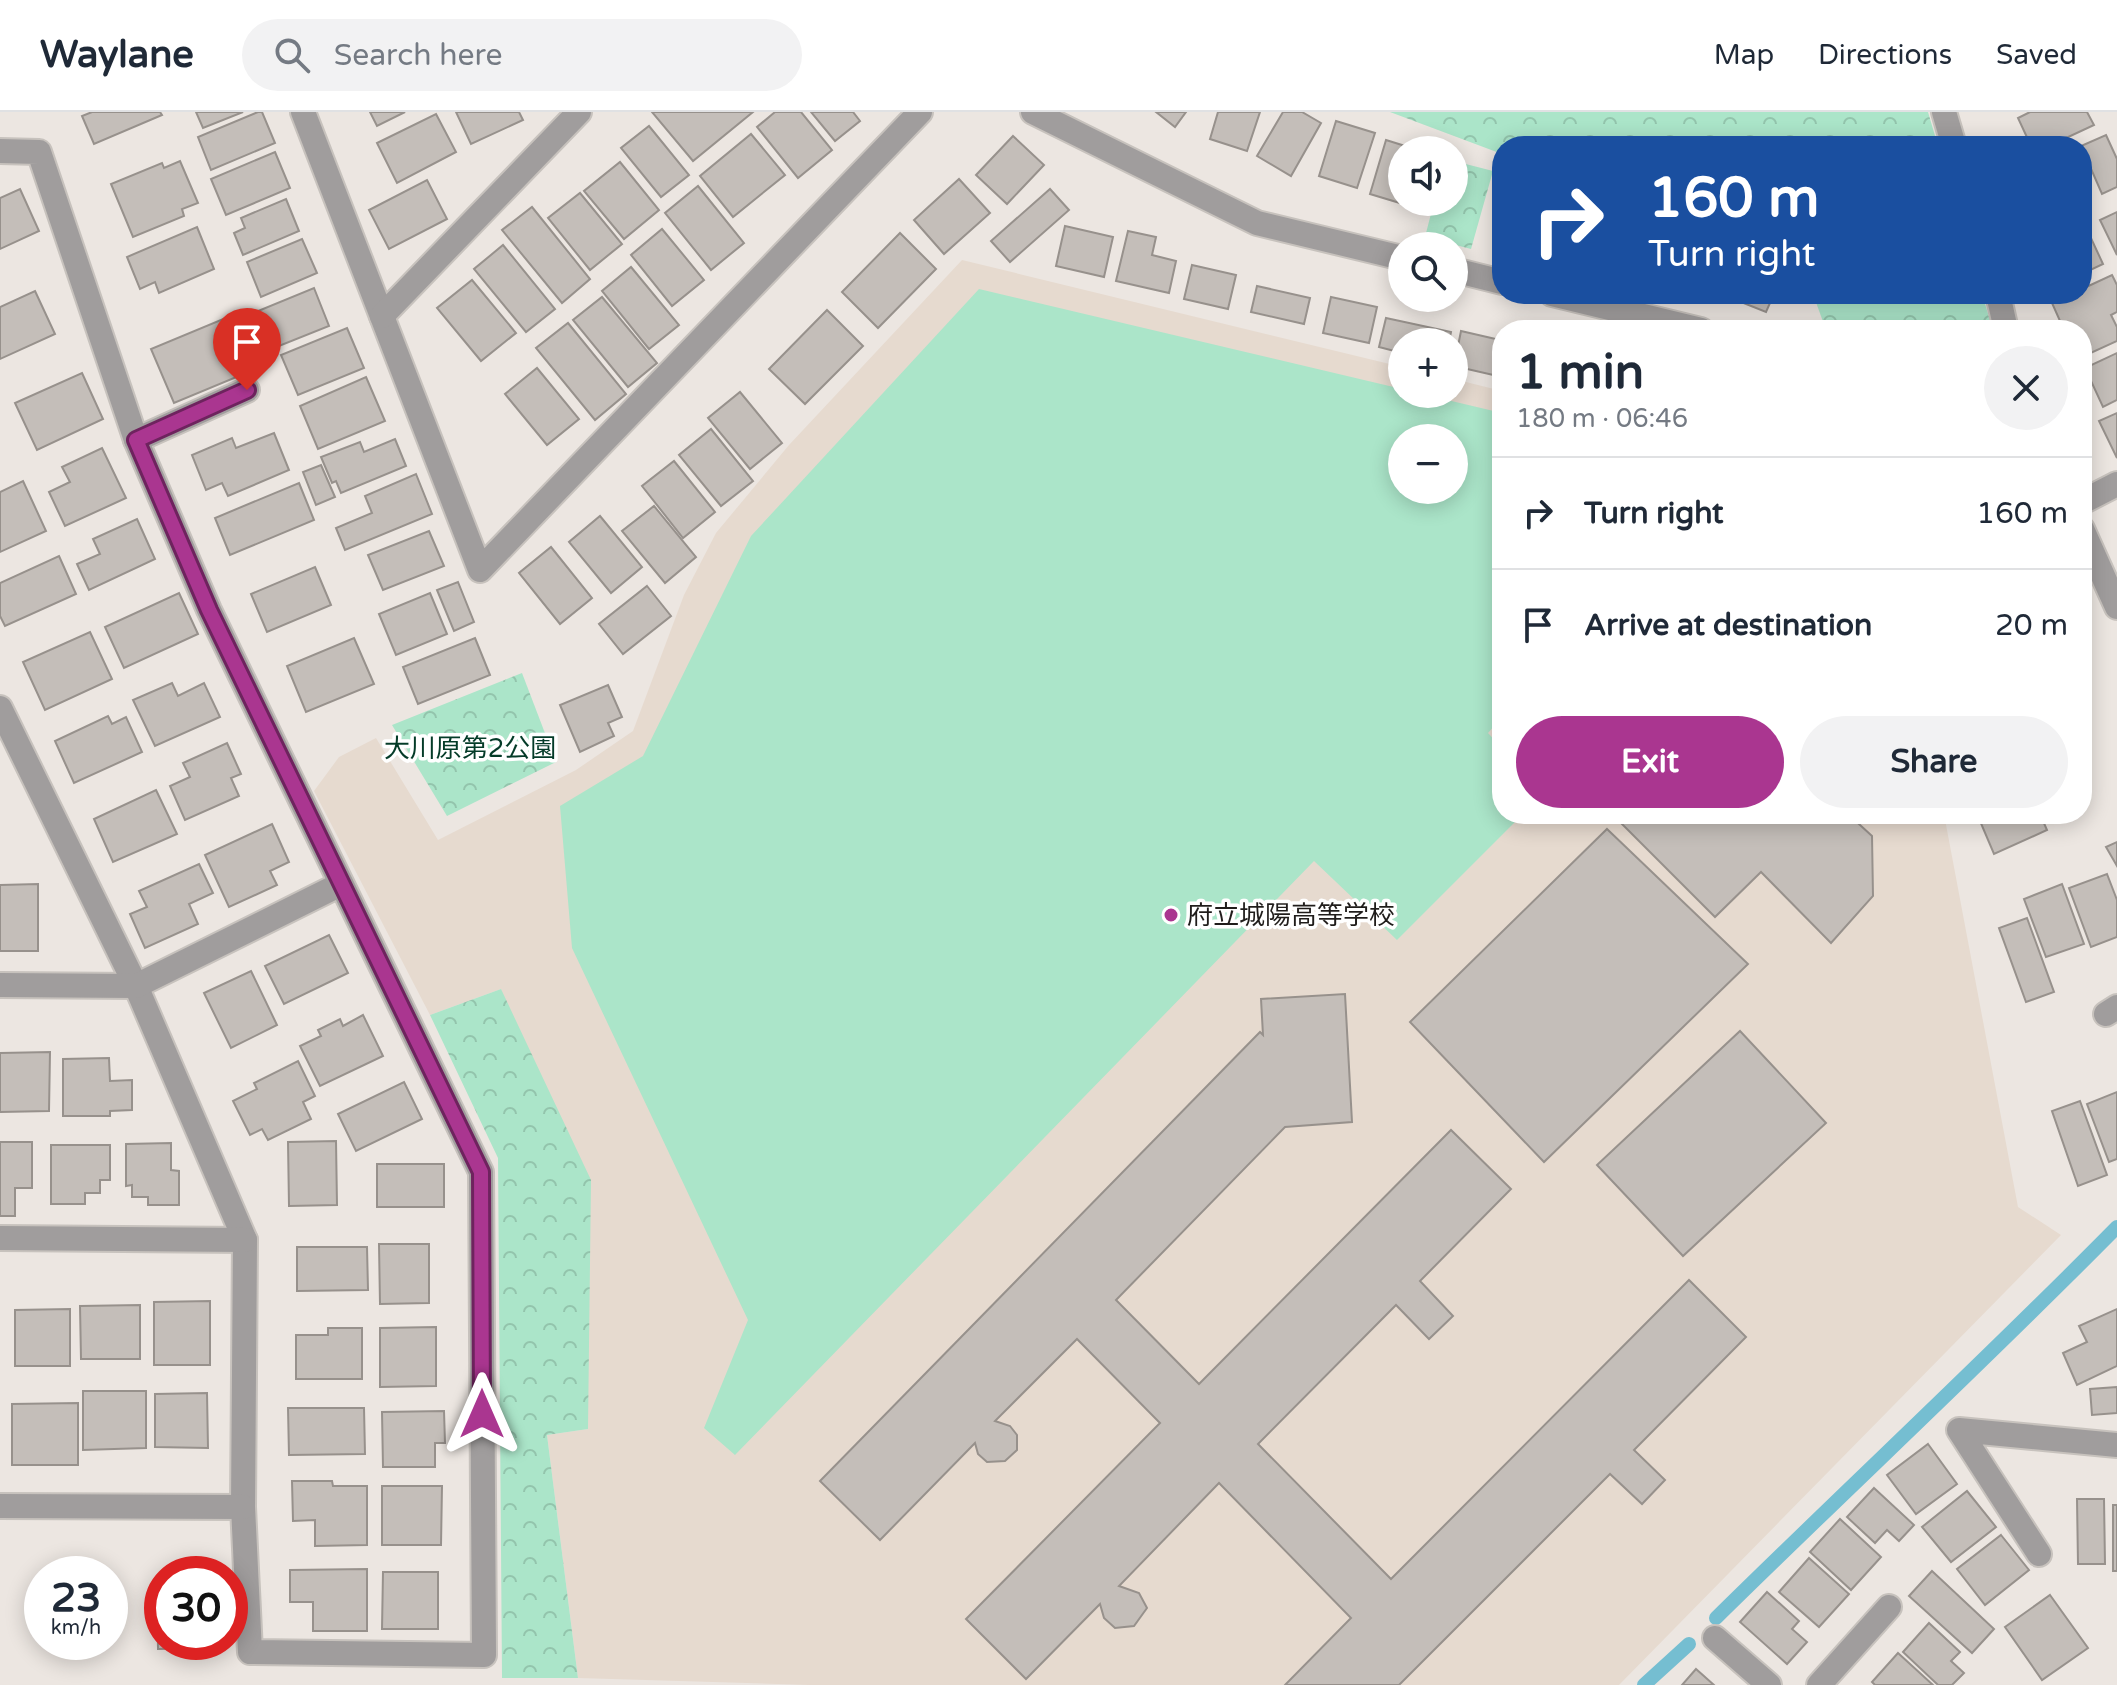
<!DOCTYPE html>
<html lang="en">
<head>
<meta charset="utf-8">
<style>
  :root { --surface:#fff; --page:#f2f2f3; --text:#1f2937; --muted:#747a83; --line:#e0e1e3; --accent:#aa3690 }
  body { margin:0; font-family:"Varela Round","Noto Sans JP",sans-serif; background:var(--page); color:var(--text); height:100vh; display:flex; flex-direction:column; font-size:30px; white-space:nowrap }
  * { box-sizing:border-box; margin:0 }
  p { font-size:26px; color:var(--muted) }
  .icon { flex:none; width:44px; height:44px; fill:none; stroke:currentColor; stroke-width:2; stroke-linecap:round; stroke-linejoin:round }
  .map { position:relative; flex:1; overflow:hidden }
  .panel { position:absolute; left:1492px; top:208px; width:600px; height:504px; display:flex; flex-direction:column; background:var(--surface); border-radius:32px; box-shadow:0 4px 20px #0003 }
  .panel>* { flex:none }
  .banner { position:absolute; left:1492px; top:24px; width:600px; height:168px; border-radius:32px; box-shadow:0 4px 20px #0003; background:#1a4fa0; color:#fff; overflow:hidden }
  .buttons { position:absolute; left:1388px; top:24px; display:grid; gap:16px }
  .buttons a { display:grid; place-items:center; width:80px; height:80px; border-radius:50%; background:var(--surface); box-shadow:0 4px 20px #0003; font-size:40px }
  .speed { position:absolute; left:24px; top:1444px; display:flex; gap:16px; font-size:40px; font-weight:700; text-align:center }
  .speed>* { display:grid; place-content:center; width:104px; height:104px; border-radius:50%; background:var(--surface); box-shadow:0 4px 20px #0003; line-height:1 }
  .speed small { font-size:20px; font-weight:400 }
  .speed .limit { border:12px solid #d22; background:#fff; color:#111 }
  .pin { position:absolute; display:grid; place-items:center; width:68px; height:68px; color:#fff; margin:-82px -34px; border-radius:50% 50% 50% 0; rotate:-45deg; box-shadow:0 0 8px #0007 }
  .pin .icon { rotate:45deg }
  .me { position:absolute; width:88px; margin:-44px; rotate:0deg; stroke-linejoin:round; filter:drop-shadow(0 0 6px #0008) }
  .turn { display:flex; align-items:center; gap:28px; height:168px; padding:0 24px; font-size:36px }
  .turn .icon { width:104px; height:104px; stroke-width:2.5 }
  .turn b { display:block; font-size:56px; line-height:68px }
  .round { display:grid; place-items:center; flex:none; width:84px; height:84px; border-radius:42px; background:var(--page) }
  .summary { display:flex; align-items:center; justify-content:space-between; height:136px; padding:0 24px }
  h1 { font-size:48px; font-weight:700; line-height:60px }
  .action { display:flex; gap:16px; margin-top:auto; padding:16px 24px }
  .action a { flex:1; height:92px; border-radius:48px; background:var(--accent); color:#fff; font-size:32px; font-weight:700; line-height:92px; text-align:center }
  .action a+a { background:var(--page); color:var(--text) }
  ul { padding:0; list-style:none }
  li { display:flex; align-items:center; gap:24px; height:112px; padding:0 24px; border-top:2px solid var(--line) }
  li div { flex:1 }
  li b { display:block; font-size:30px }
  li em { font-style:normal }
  header { display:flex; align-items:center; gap:48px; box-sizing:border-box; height:112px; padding:0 40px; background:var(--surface); border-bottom:2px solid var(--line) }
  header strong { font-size:38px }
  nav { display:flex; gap:44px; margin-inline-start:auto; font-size:28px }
  .search { width:560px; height:72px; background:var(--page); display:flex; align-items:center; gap:20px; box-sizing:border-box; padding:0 28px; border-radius:44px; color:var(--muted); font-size:30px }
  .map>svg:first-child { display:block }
</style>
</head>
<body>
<header>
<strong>Waylane</strong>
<div class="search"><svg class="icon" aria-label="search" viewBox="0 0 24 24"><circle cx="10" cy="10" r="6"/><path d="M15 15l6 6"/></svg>Search here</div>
<nav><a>Map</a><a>Directions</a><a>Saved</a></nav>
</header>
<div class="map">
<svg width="2117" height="1573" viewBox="0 0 2117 1573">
  <defs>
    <pattern id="forest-crowns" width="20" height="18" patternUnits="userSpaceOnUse" patternTransform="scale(2)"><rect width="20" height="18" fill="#abe5c9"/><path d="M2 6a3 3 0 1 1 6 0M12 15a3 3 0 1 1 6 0" fill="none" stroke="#93c4ac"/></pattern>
  </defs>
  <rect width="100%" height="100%" fill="#ece6e1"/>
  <path fill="#e6dacf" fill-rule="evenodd" d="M962 148 1402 255V282H1454V267L1502 279V702H1944L2018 1095 2061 1123 1619 1573H810L578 1566 547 1323 588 1317 501 877 430 903 314 679 339 645 376 626 438 728 576 658 633 619 684 483 716 421 789 333ZM1402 326H1454V378H1402Z"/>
  <g fill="url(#forest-crowns)">
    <path d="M1390 0H1928L1938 34H1502V42Z"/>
    <path d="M1454 49 1493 59 1471 137 1425 125 1434 90H1454Z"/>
    <path d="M1813 182H1982L1990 208 1956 218H1826Z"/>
    <path d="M522 561 556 650 447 704 392 613Z"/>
    <path d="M501 877 591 1068 588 1317 547 1323 578 1566H502L498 1046 430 903Z"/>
  </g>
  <path fill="#abe5c9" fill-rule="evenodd" d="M979 177 1402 277V282H1422L1502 301V605L1488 621 1502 636V702H1523L1397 828 1314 749 735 1343 704 1316 748 1208 572 836 560 694 643 644 751 424ZM1402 326H1454V378H1402Z"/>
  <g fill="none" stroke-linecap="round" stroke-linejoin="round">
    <g stroke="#75bed1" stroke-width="14">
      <path d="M1716 1506C1849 1375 1986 1248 2117 1115"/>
      <path d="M1644 1573 1689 1532"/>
    </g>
  </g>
  <g fill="#c4beb9" stroke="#97918c" stroke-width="2">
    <path d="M92 0H160L162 3 94 32 82 4Z"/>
    <path d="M196 0H243L203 16Z"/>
    <path d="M258 0H262L275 31 211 58 198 25Z"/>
    <path d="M370 0H405L377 14Z"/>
    <path d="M456 0H519L523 8 471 32Z"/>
    <path d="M652 0H753L693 49Z"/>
    <path d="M775 0H801L832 38 798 66 757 15Z"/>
    <path d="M811 0H853L860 9 835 29Z"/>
    <path d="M1156 0H1186L1175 15Z"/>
    <path d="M1218 0H1260L1247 39 1210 27Z"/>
    <path d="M1283 0H1302L1321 11 1291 64 1257 44Z"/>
    <path d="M2030 0H2087L2094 13 2049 34H2031L2018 6Z"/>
    <path d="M436 2 456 40 397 71 377 31Z"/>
    <path d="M1336 9 1375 21 1357 76 1319 64Z"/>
    <path d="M649 14 689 63 661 85 621 36Z"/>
    <path d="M751 22 785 63 733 105 700 64Z"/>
    <path d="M2106 23 2117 47V75L2102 82 2081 34Z"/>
    <path d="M1013 24 1044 53 1007 92 976 63Z"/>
    <path d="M1386 28 1418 38H1402V90H1415L1413 95 1370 82Z"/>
    <path d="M275 40 290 76 226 103 211 67Z"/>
    <path d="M180 49 198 91 182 97 184 104 133 125 111 72 162 51 164 56Z"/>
    <path d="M620 50 659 98 624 127 584 79Z"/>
    <path d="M959 67 990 101 944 142 914 108Z"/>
    <path d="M427 68 447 107 389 137 369 98Z"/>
    <path d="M698 74 744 131 711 158 665 101Z"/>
    <path d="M20 77 39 119 0 137V86Z"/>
    <path d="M1050 77 1069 98 1010 150 991 129Z"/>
    <path d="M580 81 622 132 590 158 548 106Z"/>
    <path d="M286 87 299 119 243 143 234 121 245 116 241 106Z"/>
    <path d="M532 95 590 167 562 191 502 118Z"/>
    <path d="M2117 100V143L2100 108Z"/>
    <path d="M2083 109 2103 152 2082 162V109Z"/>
    <path d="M1065 114 1113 125 1104 165 1056 154Z"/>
    <path d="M197 115 214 157 159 181 155 170 140 177 127 145Z"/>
    <path d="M662 117 704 168 672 194 631 143Z"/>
    <path d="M1128 119 1156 125 1152 143 1176 149 1169 181 1116 169Z"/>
    <path d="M900 121 936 157 878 216 842 180Z"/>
    <path d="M302 127 317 161 261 185 247 150Z"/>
    <path d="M503 133 555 197 526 220 474 157Z"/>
    <path d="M1192 153 1236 163 1228 197 1184 187Z"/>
    <path d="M631 155 679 213 649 237 602 179Z"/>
    <path d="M2112 163 2117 173V200L2111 203 2117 215V229L2082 245V218H2064L2052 191 2071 182H2082V177Z"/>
    <path d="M472 168 516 221 481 249 437 196Z"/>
    <path d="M1257 174 1310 186 1304 212 1251 200Z"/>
    <path d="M314 176 329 214 274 236 258 199Z"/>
    <path d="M35 179 55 222 0 247V195Z"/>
    <path d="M1721 182H1774L1766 200Z"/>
    <path d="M602 185 657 251 628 275 573 208Z"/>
    <path d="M1331 185 1377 195 1369 231 1323 221Z"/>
    <path d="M827 198 863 234 805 292 769 257Z"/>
    <path d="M228 205 251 259 174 291 151 237Z"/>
    <path d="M1386 206 1451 220 1449 230H1402V241L1379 235Z"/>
    <path d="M568 211 626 282 595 308 536 236Z"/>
    <path d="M347 216 364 256 298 283 281 243Z"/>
    <path d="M1461 219 1500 228 1498 234 1502 235V265L1454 254Z"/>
    <path d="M2117 241V288L2103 295 2085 256Z"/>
    <path d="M537 256 579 307 547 333 505 282Z"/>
    <path d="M82 261 103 307 37 338 15 291Z"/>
    <path d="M366 265 385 309 318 337 300 294Z"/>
    <path d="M740 280 782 331 750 357 708 306Z"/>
    <path d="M2117 301V346L2099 309Z"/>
    <path d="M711 317 753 369 721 394 679 343Z"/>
    <path d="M274 321 289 358 228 384 222 371 206 378 192 343 232 326 236 336Z"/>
    <path d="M395 327 406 354 341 381 336 369 332 371 321 345 360 330 364 340Z"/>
    <path d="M102 336 126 386 65 414 49 380 70 370 62 355Z"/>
    <path d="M674 349 715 400 683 426 642 374Z"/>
    <path d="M321 353 335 385 316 393 303 360Z"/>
    <path d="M416 362 432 402 345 438 336 416 372 401 365 384Z"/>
    <path d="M23 369 46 419 0 440V380Z"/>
    <path d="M299 371 314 408 230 443 215 406Z"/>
    <path d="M654 394 696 445 665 471 622 419Z"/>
    <path d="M600 404 642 455 611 481 569 430Z"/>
    <path d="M137 407 155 447 89 478 77 452 100 442 93 427Z"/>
    <path d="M429 419 444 454 383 478 368 443Z"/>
    <path d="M551 435 592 486 560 512 519 461Z"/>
    <path d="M59 444 76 482 5 514 0 504V471Z"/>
    <path d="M315 455 331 493 267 520 251 482Z"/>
    <path d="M458 470 474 510 454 519 437 478Z"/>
    <path d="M647 474 671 504 623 542 599 512Z"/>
    <path d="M179 481 198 522 124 556 105 515Z"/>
    <path d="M430 481 447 522 396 543 379 502Z"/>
    <path d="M90 520 112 567 45 598 23 550Z"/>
    <path d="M354 526 374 572 306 600 287 554Z"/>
    <path d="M475 526 490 563 418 592 403 555Z"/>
    <path d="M172 571 178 584 204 571 220 605 155 634 133 588Z"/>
    <path d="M608 573 622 605 608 611 614 624 580 640 560 593Z"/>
    <path d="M108 604 112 612 126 605 142 640 74 671 55 629Z"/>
    <path d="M227 631 241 662 231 666 239 684 185 708 170 674 190 665 183 651Z"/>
    <path d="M156 678 177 722 113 750 94 707Z"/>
    <path d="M1612 702H1848L1872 724 1873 784 1831 831 1761 760 1715 805Z"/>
    <path d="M1977 702H2040L2047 718 1994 742Z"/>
    <path d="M272 712 289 750 270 759 277 773 229 795 205 743Z"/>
    <path d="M1607 717 1748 852 1544 1050 1410 910Z"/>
    <path d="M2117 730V754L2106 735Z"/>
    <path d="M199 752 213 781 189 792 198 812 145 836 130 802 147 795 139 779Z"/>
    <path d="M2107 762 2117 788V825L2091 835 2069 776Z"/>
    <path d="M38 772V839H0V773Z"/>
    <path d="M2062 772 2084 832 2046 845 2024 787Z"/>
    <path d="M2027 806 2054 880 2026 890 1999 816Z"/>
    <path d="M329 823 348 861 284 892 265 854Z"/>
    <path d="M251 859 277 913 231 936 204 881Z"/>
    <path d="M1345 882 1352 1010 1285 1015 1116 1188 1199 1272 1451 1018 1511 1077 1420 1169 1453 1204 1429 1227 1396 1193 1258 1332 1391 1467 1689 1168 1746 1225 1634 1338 1665 1368 1642 1392 1610 1362 1399 1573H1285L1351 1506 1219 1371 1119 1474 1139 1481 1147 1496 1134 1514 1115 1516 1104 1506 1100 1492 1026 1567 966 1507 1160 1311 1077 1227 995 1309 1010 1314 1017 1323V1338L1005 1349 987 1350 978 1342 975 1331 880 1428 820 1369 1260 920 1263 923 1261 887Z"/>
    <path d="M363 903 383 944 320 974 300 934 321 924 318 918 340 907 343 914Z"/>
    <path d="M1740 919 1826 1011 1683 1144 1597 1053Z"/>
    <path d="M50 940 49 999 0 1000V941Z"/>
    <path d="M109 946 110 969 132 968V998L110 999V1004H63V947Z"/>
    <path d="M298 949 315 984 303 990 311 1007 268 1028 262 1017 250 1023 233 989 257 977 254 971Z"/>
    <path d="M404 970 422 1007 356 1039 338 1002Z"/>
    <path d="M2117 980V1047L2109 1050 2087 992Z"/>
    <path d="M2080 989 2107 1063 2078 1074 2052 999Z"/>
    <path d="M336 1029 337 1093 289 1094 288 1030Z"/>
    <path d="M0 1030H32V1076H15V1104H0Z"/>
    <path d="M171 1031V1058L179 1059V1093H148V1085H132V1073L126 1074V1032Z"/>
    <path d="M51 1033H110V1068H100V1081H85V1092H51Z"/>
    <rect x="377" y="1052" width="67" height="43"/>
    <path d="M379 1132H429V1191L380 1192Z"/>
    <path d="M297 1135H367L368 1178 297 1179Z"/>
    <path d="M210 1189V1253H154V1190Z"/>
    <path d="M140 1193V1247H81L80 1194Z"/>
    <path d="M70 1197V1254H15V1198Z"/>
    <path d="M2117 1197V1254L2077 1273 2063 1241 2087 1230 2079 1214Z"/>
    <path d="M436 1215V1274L380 1275V1216Z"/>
    <path d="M328 1216H362V1267H296V1223H328Z"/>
    <path d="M2117 1275V1301L2092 1303 2090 1277Z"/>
    <path d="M83 1279H146V1336L83 1338Z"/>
    <path d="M207 1281 208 1336 155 1335V1282Z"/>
    <path d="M78 1291V1353H12V1292Z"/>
    <path d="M288 1296H364L365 1342 289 1343Z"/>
    <path d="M444 1299 445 1331H435V1355H383L382 1300Z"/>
    <path d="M1928 1332 1957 1372 1916 1402 1887 1363Z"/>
    <path d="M292 1369H332L333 1374H367V1433L315 1434V1408L293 1409Z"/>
    <path d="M382 1374H442L441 1433H382Z"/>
    <path d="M1874 1376 1914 1413 1899 1429 1887 1418 1875 1431 1847 1405Z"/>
    <path d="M1967 1379 1996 1415 1951 1450 1922 1415Z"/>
    <path d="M2077 1387H2104L2105 1452H2078Z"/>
    <rect x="2113" y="1393" width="4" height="66"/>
    <path d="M1840 1407 1881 1445 1851 1478 1810 1440Z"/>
    <path d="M2001 1423 2029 1458 1985 1493 1957 1457Z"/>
    <path d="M1809 1446 1849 1482 1819 1515 1779 1480Z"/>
    <path d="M367 1457V1519H313V1490H290V1458Z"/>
    <path d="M1932 1459 1994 1517 1972 1541 1909 1484Z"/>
    <path d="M383 1460H438V1517H382Z"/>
    <path d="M157 1475H162V1530H224V1536L158 1537Z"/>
    <path d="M1767 1480 1799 1509 1792 1517 1807 1530 1787 1552 1740 1510Z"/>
    <path d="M2050 1483 2088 1536 2042 1568 2005 1515Z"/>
    <path d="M1929 1511 1960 1540 1951 1549 1964 1561 1952 1573H1938L1903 1540Z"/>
    <path d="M1898 1541 1933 1573H1875L1872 1570Z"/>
    <path d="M1696 1557 1714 1573H1682Z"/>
  </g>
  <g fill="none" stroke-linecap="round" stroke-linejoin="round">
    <defs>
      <g id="minor">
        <path d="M303 0 480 458 920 0"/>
        <path d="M1033 0 1257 111 1402 146"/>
        <path d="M1944 0 1954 34"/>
        <path d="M0 39 39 40 136 328 209 498 481 1060 484 1543 250 1540 243 1395 245 1128 136 874 0 596"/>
        <path d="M1454 158 1502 170"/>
        <path d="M1552 182 1701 218"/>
        <path d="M1998 182 2006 218"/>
        <path d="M382 204 579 0"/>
        <path d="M136 328 247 278"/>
        <path d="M2082 390 2117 372"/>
        <path d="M2082 417 2117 495"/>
        <path d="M0 873 136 874 341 772"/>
        <path d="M2106 902 2117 895"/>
        <path d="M0 1126 245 1128"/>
        <path d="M0 1394 243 1395"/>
        <path d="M2039 1442 1959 1318 2117 1333"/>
        <path d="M1715 1526 1769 1573"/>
        <path d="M1819 1573 1889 1495"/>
      </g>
    </defs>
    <use href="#minor" stroke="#c7c2bd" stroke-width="28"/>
    <use href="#minor" stroke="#a09d9d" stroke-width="24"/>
  </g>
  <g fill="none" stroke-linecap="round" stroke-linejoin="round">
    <defs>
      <path id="route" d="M247 278 136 328 209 498 481 1060 482 1302"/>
    </defs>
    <use href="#route" stroke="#6e235e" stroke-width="20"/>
    <use href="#route" stroke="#aa3690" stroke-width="14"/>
  </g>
  <circle fill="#aa3690" stroke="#fff" stroke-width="3" cx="1171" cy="803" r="8"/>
  <g text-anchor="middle" stroke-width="7" stroke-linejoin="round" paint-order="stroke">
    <g font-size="26" fill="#043b28" stroke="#fff">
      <text x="470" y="645">大川原第2公園</text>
    </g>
    <g font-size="26" fill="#201d1b" stroke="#fff" text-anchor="start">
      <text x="1187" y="812">府立城陽高等学校</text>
    </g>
  </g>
</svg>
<div class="buttons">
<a><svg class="icon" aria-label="sound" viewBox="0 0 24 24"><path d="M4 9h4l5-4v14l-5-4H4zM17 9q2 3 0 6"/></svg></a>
<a><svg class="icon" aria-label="search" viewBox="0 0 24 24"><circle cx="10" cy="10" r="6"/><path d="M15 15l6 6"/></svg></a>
<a>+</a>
<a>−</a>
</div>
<div class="speed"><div>23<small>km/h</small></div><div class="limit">30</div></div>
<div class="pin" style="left:247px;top:278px;background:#d93025"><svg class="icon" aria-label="arrive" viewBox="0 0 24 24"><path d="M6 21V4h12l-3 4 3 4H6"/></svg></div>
<svg class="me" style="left:482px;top:1302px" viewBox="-20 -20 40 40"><path d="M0-17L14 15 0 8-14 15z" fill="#aa3690" stroke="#fff" stroke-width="4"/></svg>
<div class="banner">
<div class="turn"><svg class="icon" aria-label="right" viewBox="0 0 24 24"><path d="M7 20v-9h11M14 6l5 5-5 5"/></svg><div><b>160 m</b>Turn right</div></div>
</div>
<section class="panel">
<div class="summary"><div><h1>1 min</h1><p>180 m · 06:46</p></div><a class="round"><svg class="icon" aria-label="close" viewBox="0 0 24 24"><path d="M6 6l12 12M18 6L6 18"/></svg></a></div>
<ul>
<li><svg class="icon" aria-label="right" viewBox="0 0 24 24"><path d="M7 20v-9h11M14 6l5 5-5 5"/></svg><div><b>Turn right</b></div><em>160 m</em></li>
<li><svg class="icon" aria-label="arrive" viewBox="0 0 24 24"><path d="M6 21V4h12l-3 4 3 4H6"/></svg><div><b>Arrive at destination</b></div><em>20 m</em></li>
</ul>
<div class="action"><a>Exit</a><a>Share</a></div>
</section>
</div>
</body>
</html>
